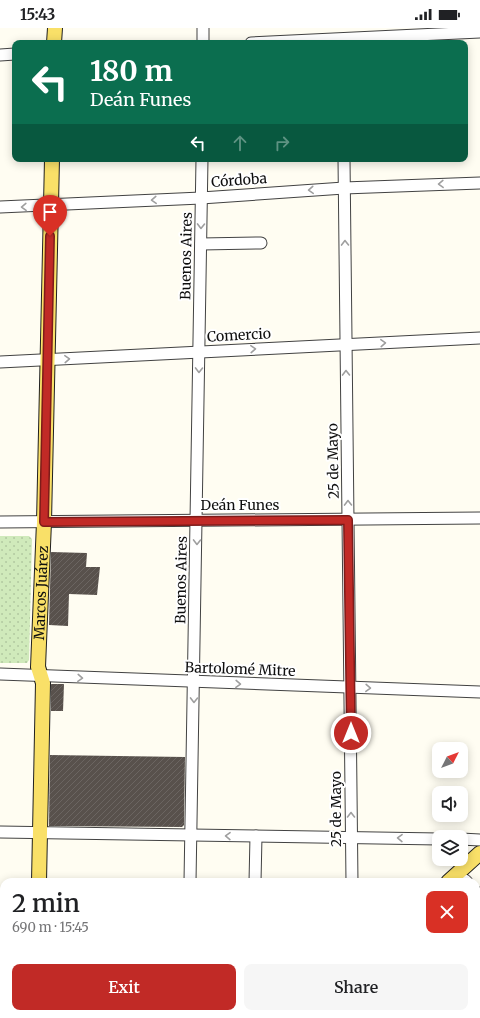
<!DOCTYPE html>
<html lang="en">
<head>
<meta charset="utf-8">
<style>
  :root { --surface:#fff; --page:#f6f6f6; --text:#202124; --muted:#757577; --accent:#c12a26 }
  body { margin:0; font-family:Merriweather,serif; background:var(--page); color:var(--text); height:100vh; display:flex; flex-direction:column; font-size:15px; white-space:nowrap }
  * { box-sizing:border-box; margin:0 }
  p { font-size:13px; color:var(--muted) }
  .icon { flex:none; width:22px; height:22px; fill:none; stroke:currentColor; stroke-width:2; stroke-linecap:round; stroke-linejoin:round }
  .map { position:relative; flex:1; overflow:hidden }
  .drawer { position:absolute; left:0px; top:850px; width:480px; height:140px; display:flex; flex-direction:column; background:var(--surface); border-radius:12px 12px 0 0; box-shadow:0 2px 10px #0003 }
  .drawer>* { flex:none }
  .top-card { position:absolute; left:12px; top:12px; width:456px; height:122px; border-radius:8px; box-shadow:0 2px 10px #0003; background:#0b6e4f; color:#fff; overflow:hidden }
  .needle { width:26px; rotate:48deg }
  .controls { position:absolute; left:432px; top:714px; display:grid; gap:8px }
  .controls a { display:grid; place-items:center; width:36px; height:36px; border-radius:8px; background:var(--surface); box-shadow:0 2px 10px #0003; font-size:20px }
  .pin { position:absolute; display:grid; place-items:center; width:34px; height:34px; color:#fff; margin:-41px -17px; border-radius:50% 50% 50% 0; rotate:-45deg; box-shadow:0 0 4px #0007 }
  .pin .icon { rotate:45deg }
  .me { position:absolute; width:44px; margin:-22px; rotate:0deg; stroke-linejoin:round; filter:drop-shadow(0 0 3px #0008) }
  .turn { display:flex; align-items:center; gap:14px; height:84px; padding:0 12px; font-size:18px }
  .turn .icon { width:52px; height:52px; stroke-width:2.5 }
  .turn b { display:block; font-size:28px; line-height:34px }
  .lanes { display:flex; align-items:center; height:38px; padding:0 12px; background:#0003; justify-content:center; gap:20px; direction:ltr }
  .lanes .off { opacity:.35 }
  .round { display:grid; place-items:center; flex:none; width:42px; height:42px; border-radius:8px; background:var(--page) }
  .summary { display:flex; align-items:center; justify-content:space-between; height:68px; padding:0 12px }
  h1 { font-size:24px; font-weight:600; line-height:30px }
  .primary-button { display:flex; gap:8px; margin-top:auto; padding:8px 12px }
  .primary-button a { flex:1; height:46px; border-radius:8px; background:var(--accent); color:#fff; font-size:16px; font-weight:600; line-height:46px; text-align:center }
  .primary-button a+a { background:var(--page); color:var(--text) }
  .status { display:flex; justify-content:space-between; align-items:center; height:28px; padding:0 20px; background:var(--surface); direction:ltr }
  .status svg { height:11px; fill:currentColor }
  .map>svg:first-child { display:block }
</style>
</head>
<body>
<div class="status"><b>15:43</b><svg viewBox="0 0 49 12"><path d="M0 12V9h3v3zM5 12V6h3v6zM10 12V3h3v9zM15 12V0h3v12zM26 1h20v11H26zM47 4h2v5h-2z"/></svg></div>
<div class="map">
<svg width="480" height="990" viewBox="0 0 480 990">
  <defs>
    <pattern id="park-dots" width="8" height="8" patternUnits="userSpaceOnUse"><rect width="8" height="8" fill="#d0eabb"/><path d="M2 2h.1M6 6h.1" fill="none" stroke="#b1c8a0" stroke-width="1.8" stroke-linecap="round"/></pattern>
    <pattern id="building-hatch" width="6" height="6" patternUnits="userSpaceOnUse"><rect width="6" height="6" fill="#58514c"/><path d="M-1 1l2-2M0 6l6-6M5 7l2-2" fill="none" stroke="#6b6561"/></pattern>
  </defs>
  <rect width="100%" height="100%" fill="#fffdf2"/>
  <path fill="url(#park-dots)" d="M0 508H29L32 511 29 632 27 635H0Z"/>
  <g fill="url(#building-hatch)">
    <path d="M51 524 87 525 86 539H100L97 567 69 566 68 598 49 597Z"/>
    <path d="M51 656H64L63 683H51Z"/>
    <path d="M50 727 185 729 184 797 182 799 49 798Z"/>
  </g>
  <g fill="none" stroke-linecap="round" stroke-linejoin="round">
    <defs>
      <g id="minor">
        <path d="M203 15V0"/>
        <path d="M251 15 480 4"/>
        <path d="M0 27 15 26"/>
        <path d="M344 131 352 854"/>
        <path d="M0 179 201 170 344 160 480 155"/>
        <path d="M201 216 261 215"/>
        <path d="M0 334 480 310"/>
        <path d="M0 494 480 490"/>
        <path d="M0 646 480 664"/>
        <path d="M0 804 439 811"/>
        <path d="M461 811 480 812"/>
        <path d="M465 852 467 854"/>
        <path d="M190 854 202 131"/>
        <path d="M255 854 256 808"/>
        <path d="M476 864 480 868"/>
        <path d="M0 956H4"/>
        <path d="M188 986V990"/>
        <path d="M357 986 358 990"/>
        <path d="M471 990 475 986"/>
      </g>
      <g id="major">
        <path d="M54 15 55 0"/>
        <path id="s1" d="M39 854 43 655 38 639 44 494 52 131"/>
        <path d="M448 854 480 825"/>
        <path d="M35 990V986"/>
        <path d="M327 990 329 986"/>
        <path d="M338 990 341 986"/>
      </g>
    </defs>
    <use href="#minor" stroke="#424242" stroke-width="13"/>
    <use href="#major" stroke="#202020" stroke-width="16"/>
    <use href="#minor" stroke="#fff" stroke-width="11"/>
    <use href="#major" stroke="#f9e068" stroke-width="14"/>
  </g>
  <defs><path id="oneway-chevron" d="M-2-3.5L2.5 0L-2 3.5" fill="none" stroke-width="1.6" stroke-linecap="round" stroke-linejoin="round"/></defs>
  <g stroke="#9f9f9f">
    <use href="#oneway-chevron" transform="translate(441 156) rotate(178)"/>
    <use href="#oneway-chevron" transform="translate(311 162) rotate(176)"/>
    <use href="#oneway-chevron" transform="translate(154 172) rotate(177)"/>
    <use href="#oneway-chevron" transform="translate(24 179) rotate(178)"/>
    <use href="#oneway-chevron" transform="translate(201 198) rotate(91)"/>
    <use href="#oneway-chevron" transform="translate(345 215) rotate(-91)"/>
    <use href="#oneway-chevron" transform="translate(383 315) rotate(-3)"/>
    <use href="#oneway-chevron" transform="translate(253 321) rotate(-3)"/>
    <use href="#oneway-chevron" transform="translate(67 331) rotate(-3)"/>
    <use href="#oneway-chevron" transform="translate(199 342) rotate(91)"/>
    <use href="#oneway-chevron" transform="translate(346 345) rotate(-91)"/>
    <use href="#oneway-chevron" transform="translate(348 475) rotate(-91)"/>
    <use href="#oneway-chevron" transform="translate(197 514) rotate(91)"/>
    <use href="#oneway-chevron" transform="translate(80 650) rotate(3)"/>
    <use href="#oneway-chevron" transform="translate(238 656) rotate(2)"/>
    <use href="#oneway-chevron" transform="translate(368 660) rotate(2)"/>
    <use href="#oneway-chevron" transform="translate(194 672) rotate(91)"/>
    <use href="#oneway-chevron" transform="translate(351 787) rotate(-90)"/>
    <use href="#oneway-chevron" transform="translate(228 808) rotate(-179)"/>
    <use href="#oneway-chevron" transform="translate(400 810) rotate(-179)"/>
  </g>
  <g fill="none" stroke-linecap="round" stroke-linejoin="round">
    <defs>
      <path id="route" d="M50 208 44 494 348 492 351 705"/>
    </defs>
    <use href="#route" stroke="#7d1b19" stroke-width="10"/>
    <use href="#route" stroke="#c12a26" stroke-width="7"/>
  </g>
  <g text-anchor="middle" stroke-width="4" stroke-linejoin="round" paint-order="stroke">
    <g font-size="14" fill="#0f0f0f" stroke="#fff">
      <text transform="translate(239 152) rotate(-4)" y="5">Córdoba</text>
      <text transform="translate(186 228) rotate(-89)" y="5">Buenos Aires</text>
      <text transform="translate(239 307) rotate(-3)" y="5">Comercio</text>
      <text transform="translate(333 433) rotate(-91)" y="5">25 de Mayo</text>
      <text x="240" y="482">Deán Funes</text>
      <text transform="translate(181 552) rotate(-89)" y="5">Buenos Aires</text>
      <text dy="5" stroke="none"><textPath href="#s1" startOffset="290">Marcos Juárez</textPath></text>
      <text transform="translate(240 641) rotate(2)" y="5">Bartolomé Mitre</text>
      <text transform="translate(336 781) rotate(-90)" y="5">25 de Mayo</text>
    </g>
  </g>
</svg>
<div class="controls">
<a><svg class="needle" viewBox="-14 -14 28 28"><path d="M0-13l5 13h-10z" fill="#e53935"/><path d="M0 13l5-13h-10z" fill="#757577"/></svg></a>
<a><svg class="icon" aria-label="sound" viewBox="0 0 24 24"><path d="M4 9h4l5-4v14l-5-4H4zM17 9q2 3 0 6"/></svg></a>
<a><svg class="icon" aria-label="layers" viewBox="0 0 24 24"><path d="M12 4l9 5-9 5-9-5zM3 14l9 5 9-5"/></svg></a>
</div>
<div class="pin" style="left:50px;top:208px;background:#d93025"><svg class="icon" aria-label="arrive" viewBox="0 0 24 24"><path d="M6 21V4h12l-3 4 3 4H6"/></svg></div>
<svg class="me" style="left:351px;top:705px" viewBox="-20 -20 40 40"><circle r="17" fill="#c12a26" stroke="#fff" stroke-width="3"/><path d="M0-11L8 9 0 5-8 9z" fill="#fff"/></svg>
<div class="top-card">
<div class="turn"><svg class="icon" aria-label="left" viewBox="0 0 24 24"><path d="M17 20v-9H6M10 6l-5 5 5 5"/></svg><div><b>180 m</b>Deán Funes</div></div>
<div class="lanes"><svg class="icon" aria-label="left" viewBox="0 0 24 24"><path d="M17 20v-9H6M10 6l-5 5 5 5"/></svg><svg class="icon off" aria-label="ahead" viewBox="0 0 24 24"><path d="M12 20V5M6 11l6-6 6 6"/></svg><svg class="icon off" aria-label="right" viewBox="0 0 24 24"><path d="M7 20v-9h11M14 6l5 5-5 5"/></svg></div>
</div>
<section class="drawer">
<div class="summary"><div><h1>2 min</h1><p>690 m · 15:45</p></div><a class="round" style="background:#d93025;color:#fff"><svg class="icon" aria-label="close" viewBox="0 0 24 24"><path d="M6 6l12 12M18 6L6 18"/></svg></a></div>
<div class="primary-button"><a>Exit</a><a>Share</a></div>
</section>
</div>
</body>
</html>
